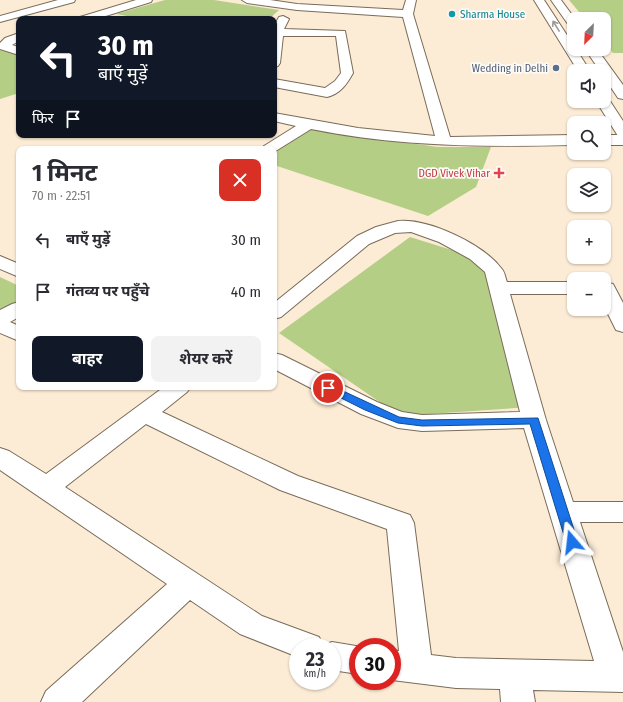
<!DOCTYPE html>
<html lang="hi">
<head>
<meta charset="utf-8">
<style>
  :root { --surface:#fff; --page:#f2f2f3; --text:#2b2b33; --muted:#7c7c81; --accent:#111827 }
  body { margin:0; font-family:"Fira Sans Condensed","Noto Sans Devanagari",sans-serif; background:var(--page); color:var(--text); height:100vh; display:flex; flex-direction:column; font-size:15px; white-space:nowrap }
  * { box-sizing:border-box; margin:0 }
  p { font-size:13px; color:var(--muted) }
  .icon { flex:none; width:22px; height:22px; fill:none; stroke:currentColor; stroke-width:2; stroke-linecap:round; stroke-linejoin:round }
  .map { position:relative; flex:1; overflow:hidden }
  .drawer { position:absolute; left:16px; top:146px; width:261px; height:244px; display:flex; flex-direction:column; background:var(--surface); border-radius:8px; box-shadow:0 1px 3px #0004 }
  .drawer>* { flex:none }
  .banner { position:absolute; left:16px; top:16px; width:261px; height:122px; border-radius:8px; box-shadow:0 1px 3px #0004; background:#111827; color:#fff; overflow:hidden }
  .needle { width:26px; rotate:204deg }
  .controls { position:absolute; left:567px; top:12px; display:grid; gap:8px }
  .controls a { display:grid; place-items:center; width:44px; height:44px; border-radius:8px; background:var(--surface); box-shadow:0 1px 3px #0004; font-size:20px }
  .speed { position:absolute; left:289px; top:638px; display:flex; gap:8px; font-size:20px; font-weight:700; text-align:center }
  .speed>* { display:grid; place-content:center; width:52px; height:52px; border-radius:50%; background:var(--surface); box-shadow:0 1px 3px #0004; line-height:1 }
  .speed small { font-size:10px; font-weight:400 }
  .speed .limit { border:6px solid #d22; background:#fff; color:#111 }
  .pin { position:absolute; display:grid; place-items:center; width:34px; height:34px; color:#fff; margin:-17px; border:2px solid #fff; border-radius:50%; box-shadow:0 1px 4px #0007 }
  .me { position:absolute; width:44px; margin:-22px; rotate:343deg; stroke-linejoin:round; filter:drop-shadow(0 0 3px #0008) }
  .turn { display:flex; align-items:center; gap:14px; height:84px; padding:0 16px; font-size:18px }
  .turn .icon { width:52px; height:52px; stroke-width:2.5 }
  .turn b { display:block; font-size:28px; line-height:34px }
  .then { display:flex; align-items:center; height:38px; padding:0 16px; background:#0003; gap:8px; font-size:15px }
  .round { display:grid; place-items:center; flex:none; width:42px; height:42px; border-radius:8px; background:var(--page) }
  .overview { display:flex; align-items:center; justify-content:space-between; height:68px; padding:0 16px }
  h1 { font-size:24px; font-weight:700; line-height:30px }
  .action { display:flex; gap:8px; margin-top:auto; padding:8px 16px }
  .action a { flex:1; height:46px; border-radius:8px; background:var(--accent); color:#fff; font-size:16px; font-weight:700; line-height:46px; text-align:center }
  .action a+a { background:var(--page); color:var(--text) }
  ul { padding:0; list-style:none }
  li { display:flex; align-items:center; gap:12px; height:52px; padding:0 16px }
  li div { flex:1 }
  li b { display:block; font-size:15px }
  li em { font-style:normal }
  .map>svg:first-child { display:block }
</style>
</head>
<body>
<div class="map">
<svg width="623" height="702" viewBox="0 0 623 702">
  <rect width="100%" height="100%" fill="#fcecd5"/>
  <g fill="#b4ce85">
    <path d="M165 0H214L279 10 269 19H144L116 14Z"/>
    <path d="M569 0H623V53H613L604 42V19H585Z"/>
    <path d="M0 44 19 50V93L0 99Z"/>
    <path d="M302 128 438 147H491L476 187 428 216 274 165 273 149Z"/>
    <path d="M410 237 484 260 530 407 400 416 279 333Z"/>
    <path d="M0 277 19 286V308L0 318Z"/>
  </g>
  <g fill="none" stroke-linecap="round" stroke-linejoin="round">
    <defs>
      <g id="minor">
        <path d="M58 0H75L74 2 0 22V16Z"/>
        <path d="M136 0H152L151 2 96 19H78L80 17Z"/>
        <path d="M242 0H270L297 4 403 10 406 0H416L413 14 416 24 450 137 574 135V145C486 147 398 147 311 129L274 152V149H261L264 146 296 126 274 121V113L358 128 435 136 403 17 297 10 247 3Z"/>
        <path d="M283 16 289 19 284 29 345 31 353 73C347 84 340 94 327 97L274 87V79L325 88 335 81 341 73 336 36H283L280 63 278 66 274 67V26L279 17Z"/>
        <path d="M19 33V41L12 45 19 47V55L0 49V43L5 38Z"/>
        <rect x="604" y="135" width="19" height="10"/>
        <path d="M398 221C428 218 483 244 501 268 505 272 505 277 507 282H574V294H510L546 420 573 502H623V522H580L623 652V692L533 690 535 702H501L500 689 456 688 392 680V650L399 651 387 529 280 490 146 424 65 487 262 616 319 637 323 645 332 642 362 647H358V674L332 670V647H298V657L240 634 190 600 82 702H41L46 691 167 584 0 470V448L9 451 46 474 164 387H191L187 392 162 412 298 476 410 515 414 523 431 655 456 658 594 661 524 428 422 431 398 428 361 414 274 369V353L282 355 377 402 402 412 422 415 520 412 485 272 470 259 439 242 411 232 395 233 369 244 281 317 274 319V303L357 236 376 227Z"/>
        <path d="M0 256 19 264V277L0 269Z"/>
        <path d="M604 282 613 284 623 303V332L616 330 604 306Z"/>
        <path d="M19 302V317L10 322 19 326V341L0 333V310L12 304Z"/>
      </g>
      <g id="tertiary">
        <path d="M534 0H544L574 46V49H576L590 71H578Z"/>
        <path d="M551 0H561L575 19H574V28L570 27Z"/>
        <path d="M585 49H597L623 85V99L618 98 604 77V71H600Z"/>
        <path d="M604 97 608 98 623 121V137L618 136 596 101H604Z"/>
      </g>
    </defs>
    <use href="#minor" stroke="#7a6c59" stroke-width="2"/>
    <use href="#tertiary" stroke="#7a6c59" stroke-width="2"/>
    <use href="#minor" fill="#fff" fill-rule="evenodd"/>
    <use href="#tertiary" fill="#fff" fill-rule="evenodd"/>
  </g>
  <defs><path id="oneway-shaft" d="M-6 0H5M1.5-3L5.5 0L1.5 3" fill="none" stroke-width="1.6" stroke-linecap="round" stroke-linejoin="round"/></defs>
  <use stroke="#9e9a96" href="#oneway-shaft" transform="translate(556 26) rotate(-122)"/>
  <path fill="#1a73e8" stroke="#114b97" d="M328 384 399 417 422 420 538 418 578 542 576 545 572 546 568 545 566 542 530 424 422 426 398 423 365 410 325 390 324 388 325 385Z"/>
  <circle fill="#0f9aa8" stroke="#fefbf6" stroke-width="1.5" cx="452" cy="14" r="4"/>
  <circle fill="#5c6f8a" stroke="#fefbf6" stroke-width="1.5" cx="556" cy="68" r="4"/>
  <path fill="#e0444e" stroke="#fefbf6" stroke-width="1.5" d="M497 167h4v4h4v4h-4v4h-4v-4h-4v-4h4z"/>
  <g text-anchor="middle" stroke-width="3.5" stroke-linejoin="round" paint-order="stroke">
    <g font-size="11" fill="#0d838f" stroke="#fefbf6" text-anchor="start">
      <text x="460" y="18">Sharma House</text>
    </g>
    <g font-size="11" fill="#4e5e75" stroke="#fefbf6" text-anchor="end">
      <text x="548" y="72">Wedding in Delhi</text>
    </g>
    <g font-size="11" fill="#be3a42" stroke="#fefbf6" text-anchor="end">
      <text x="490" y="177">DGD Vivek Vihar</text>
    </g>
  </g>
</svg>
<div class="controls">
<a><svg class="needle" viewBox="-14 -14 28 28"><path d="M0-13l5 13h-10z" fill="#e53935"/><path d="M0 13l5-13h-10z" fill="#7c7c81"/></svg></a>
<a><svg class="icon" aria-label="sound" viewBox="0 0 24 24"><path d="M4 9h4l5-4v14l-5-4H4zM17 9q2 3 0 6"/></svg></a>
<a><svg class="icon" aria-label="search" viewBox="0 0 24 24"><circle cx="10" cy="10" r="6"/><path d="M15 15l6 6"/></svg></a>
<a><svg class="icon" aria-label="layers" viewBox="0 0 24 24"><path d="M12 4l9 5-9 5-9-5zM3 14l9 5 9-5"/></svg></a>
<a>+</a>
<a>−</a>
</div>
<div class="speed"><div>23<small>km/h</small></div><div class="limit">30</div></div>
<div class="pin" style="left:328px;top:388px;background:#d93025"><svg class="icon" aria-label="arrive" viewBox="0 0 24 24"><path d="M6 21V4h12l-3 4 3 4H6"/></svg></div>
<svg class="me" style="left:572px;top:542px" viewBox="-20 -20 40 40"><path d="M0-17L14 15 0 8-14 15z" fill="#1a73e8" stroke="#fff" stroke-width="4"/></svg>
<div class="banner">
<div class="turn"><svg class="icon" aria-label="left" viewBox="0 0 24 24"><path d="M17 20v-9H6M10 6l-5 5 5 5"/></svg><div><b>30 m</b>बाएँ मुड़ें</div></div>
<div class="then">फिर<svg class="icon" aria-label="arrive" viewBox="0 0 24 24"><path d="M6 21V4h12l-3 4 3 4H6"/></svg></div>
</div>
<section class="drawer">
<div class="overview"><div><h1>1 मिनट</h1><p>70 m · 22:51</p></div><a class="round" style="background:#d93025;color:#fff"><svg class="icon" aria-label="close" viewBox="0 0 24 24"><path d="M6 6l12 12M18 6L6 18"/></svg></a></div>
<ul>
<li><svg class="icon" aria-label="left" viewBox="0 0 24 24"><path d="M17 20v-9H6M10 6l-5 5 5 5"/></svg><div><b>बाएँ मुड़ें</b></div><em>30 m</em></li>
<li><svg class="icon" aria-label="arrive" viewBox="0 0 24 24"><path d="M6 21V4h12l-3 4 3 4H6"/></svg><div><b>गंतव्य पर पहुँचे</b></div><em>40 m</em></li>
</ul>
<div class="action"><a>बाहर</a><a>शेयर करें</a></div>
</section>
</div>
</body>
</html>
